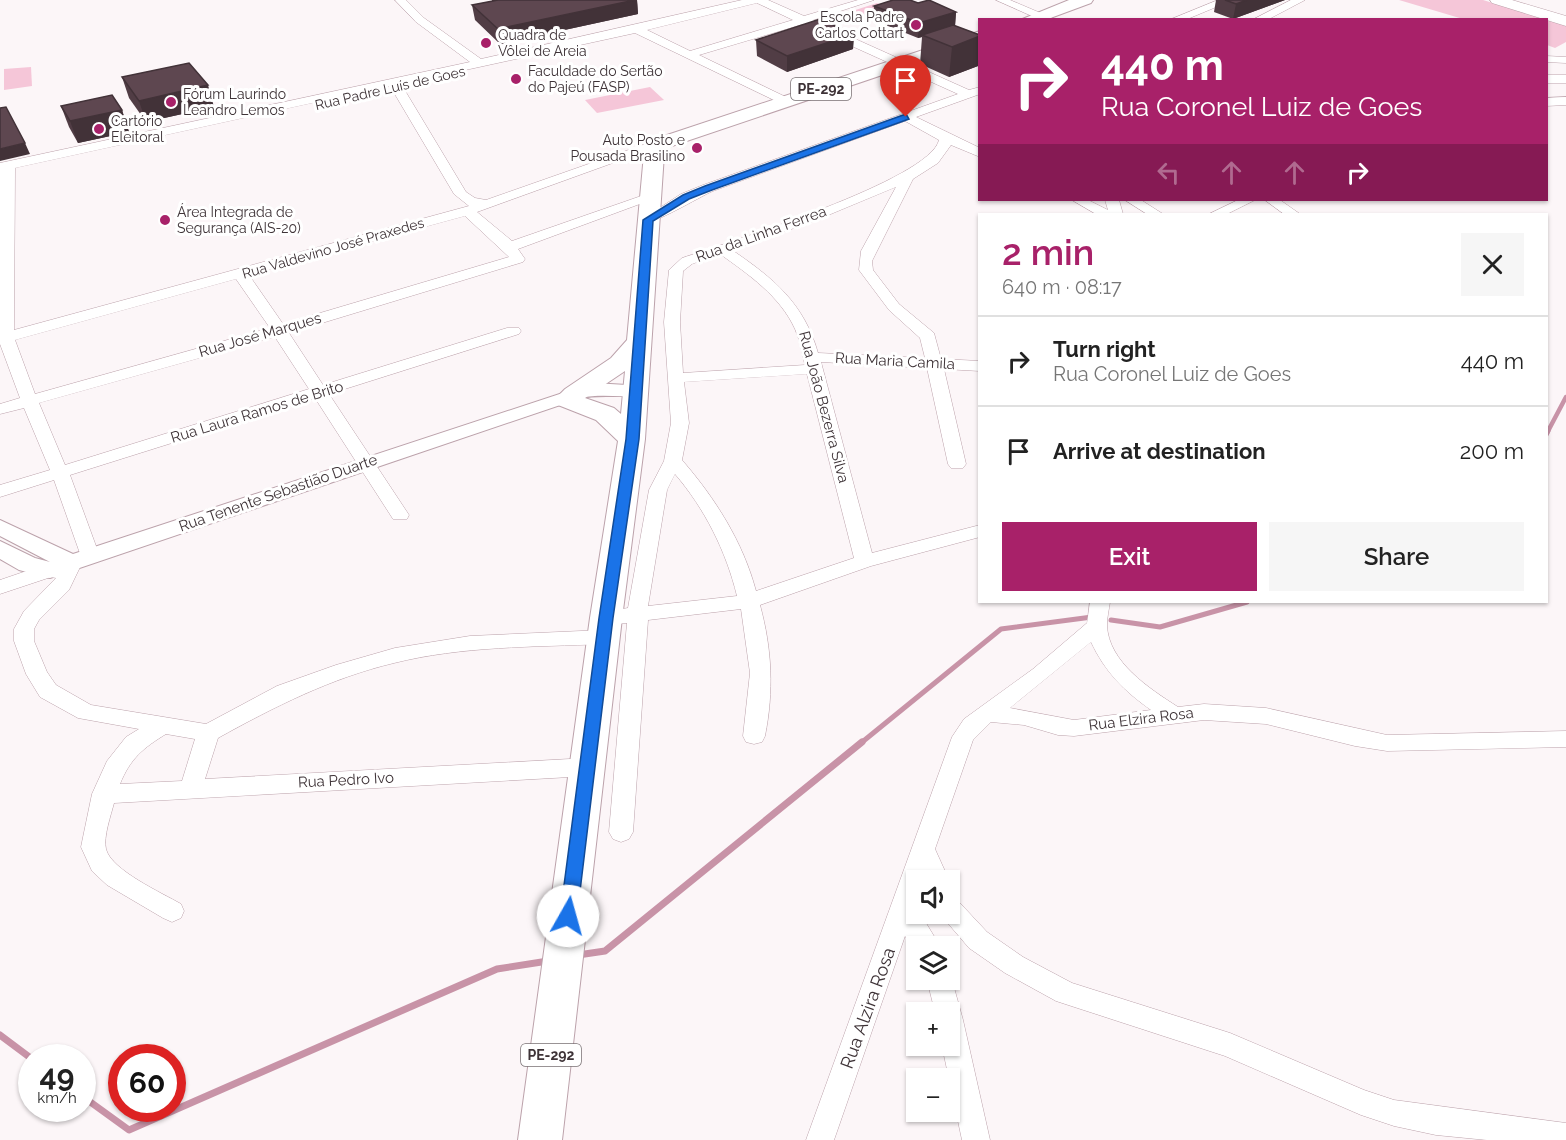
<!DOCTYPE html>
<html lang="en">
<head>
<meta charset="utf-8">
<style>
  :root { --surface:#fff; --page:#f6f6f6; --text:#222; --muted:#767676; --line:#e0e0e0; --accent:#a82169 }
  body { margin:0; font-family:Raleway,sans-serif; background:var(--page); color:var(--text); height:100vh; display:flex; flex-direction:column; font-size:22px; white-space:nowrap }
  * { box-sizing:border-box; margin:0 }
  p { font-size:20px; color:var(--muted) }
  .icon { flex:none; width:33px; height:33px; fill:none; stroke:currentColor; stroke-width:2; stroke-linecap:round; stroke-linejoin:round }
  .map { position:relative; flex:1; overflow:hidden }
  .panel { position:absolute; left:978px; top:213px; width:570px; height:390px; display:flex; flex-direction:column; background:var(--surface); border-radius:0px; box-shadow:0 2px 4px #0004 }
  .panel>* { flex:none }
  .hud { position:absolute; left:978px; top:18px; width:570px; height:183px; border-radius:0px; box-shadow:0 2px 4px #0004; background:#a82169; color:#fff; overflow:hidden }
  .tools { position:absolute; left:906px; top:870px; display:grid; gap:12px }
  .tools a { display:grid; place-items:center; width:54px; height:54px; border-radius:0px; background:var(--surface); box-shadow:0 2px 4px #0004; font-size:30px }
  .speed { position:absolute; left:18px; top:1044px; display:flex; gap:12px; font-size:30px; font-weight:700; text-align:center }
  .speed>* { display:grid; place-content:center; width:78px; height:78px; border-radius:50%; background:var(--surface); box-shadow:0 2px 4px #0004; line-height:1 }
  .speed small { font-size:15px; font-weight:400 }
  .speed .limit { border:9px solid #d22; background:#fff; color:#111 }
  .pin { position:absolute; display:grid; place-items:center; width:51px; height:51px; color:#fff; margin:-62px -26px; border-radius:50% 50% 50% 0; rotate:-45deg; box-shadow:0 0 6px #0007 }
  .pin .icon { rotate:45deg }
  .me { position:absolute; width:66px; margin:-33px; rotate:7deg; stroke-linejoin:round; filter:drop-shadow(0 0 4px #0008) }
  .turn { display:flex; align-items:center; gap:21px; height:126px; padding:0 24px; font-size:27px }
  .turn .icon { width:78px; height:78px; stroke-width:2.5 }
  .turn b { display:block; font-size:42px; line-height:51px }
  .lanes { display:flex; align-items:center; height:57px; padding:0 24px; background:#0003; justify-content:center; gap:30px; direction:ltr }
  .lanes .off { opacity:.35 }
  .round { display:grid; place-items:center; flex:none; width:63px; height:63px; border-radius:0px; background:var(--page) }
  .headline { display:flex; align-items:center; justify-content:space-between; height:102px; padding:0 24px }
  h1 { font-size:36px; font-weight:600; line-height:45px; color:var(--accent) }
  .action { display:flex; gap:12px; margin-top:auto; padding:12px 24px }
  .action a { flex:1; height:69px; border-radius:0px; background:var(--accent); color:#fff; font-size:24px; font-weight:600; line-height:69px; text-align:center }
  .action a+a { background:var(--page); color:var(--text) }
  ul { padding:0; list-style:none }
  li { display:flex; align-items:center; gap:18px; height:90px; padding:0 24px; border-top:2px solid var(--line) }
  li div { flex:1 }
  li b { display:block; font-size:22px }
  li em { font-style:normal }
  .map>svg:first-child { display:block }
</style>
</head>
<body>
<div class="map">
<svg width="1566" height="1140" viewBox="0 0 1566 1140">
  <rect width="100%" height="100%" fill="#fcf6f8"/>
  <g fill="#f5c6d8">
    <path d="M1399 0H1483L1566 25V42L1555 48 1547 45 1546 20 1463 19Z"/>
    <path d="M877 3 896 11 856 24 837 16Z"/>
    <path d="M31 67 32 86 4 90V69Z"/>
    <path d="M650 87 664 100 597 113 585 100Z"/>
  </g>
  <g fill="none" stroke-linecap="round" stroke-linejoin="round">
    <path stroke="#c893a7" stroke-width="4.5" d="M1547 433 1566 397"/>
    <g stroke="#c893a7" stroke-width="5">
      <path d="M1546 435 1548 431"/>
      <path d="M1111 620 1160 627 1247 602"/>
      <path d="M861 743 1001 629 1092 617"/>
    </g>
    <g stroke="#c893a7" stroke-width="7">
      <path d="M578 955 605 951 862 742"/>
      <path d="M0 1035 32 1059"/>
      <path d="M82 1096 129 1130 497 969 548 961"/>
    </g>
    <defs>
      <g id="minor">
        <path d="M395 0H406L424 18 481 59 742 0H768L804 16 858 0H874L813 20 969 90 980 87V94L916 117 980 148V157L951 145 938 163 913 179 872 261 873 270 899 304 934 333 941 359 980 361V371L944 369 966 464 963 468H951L948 464 927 368 821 362 872 553 980 525V537L871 566 760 605C772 649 774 691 765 736L762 742 754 744 746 742 743 736 750 673 741 609 648 620 633 832 629 839 621 842 613 839 609 832 627 623 606 625 599 623 596 618 599 613 628 608 649 490 664 461 671 423 664 322 669 270 682 258C726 243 930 180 939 140L905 121 713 191C699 197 653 225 643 223L641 220 681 194 703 185 958 94 803 24 699 55 788 98 790 101 784 105 635 33 401 84 466 192 475 198 486 200 657 140H667L668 143 477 212 512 241 644 195H654L656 198 518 249 525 259 523 262 289 333 323 385 507 328H519L521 331 519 334 329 394 409 515 407 519H393L315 398 70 475 100 557 97 562H83L54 480 0 497V485L50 470 24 408 0 414V404L20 398 0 344V163L470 62 416 22ZM757 3 793 20 690 51 647 30ZM390 86 454 194 469 206 14 330 15 168ZM896 187 861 251 859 270 889 310 920 338 925 358 818 353C804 303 773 278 732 250L814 221ZM465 216 509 257 283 324 249 275ZM720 254C748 274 780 296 795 329 800 340 802 353 805 365L683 373 680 322 683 271 692 264ZM236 279 270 328 35 394 15 340ZM275 337 309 389 65 465 39 403ZM807 374 854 558 756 591C743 542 715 498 682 460L689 423 684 382ZM675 474C705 509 726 551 737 596L648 606 667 490Z"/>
        <path d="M996 0H1010L1057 20H1041Z"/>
        <path d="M1218 0H1233L1185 20H1169Z"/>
        <path d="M1291 0H1305L1267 20H1252Z"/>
        <path d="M1546 56 1566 57V63L1546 62Z"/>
        <rect x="1546" y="75" width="20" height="8"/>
        <path d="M1566 97V105L1546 106V98Z"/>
        <path d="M1072 200H1088L1108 210 1105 200H1119L1123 214H1096Z"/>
        <path d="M1125 200H1141L1163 214H1147Z"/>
        <path d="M1238 200H1255L1227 214H1209Z"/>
        <path d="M1265 200H1280L1300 214H1284Z"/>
        <path d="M72 557 79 558 82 563 69 590 39 620 34 629V641L47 672 56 685 91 705 206 724 277 686 336 665 395 648 470 636 604 630 611 632 614 637 611 642 604 644C534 647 462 646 394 663 331 678 274 707 218 738L205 779 588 758 596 761 599 767 596 773 588 776 114 803C111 815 103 837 106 849 111 870 162 893 181 904L184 911 181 918 172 922 163 918 107 885 92 871 81 847 92 794 107 761 126 737 139 729 78 718 40 697 26 674 14 641V629L24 611 56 578 51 577 0 594V580L50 563 61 565 65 558ZM166 734 195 739 182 781 120 784C130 759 143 748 166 734Z"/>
        <path d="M1090 602H1110C1109 609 1107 617 1107 625 1108 662 1150 689 1178 707L1204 704 1266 708 1387 735 1566 731V747L1387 751 1355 746 1266 724 1204 720 1074 736 1058 735 1024 725 991 722 973 740 935 849 949 880H916V903L913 912 926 923 940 946H916V951L905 936 834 1140H806L952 737 964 719 1033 669 1087 623ZM1091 642C1105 672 1124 691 1151 710L1074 720 1010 708Z"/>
        <path d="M950 898 959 902 987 932 1023 957 1072 983 1230 1033 1364 1090 1394 1100 1566 1123V1140H1487L1436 1135 1394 1126 1361 1115 1225 1056 1056 1001 1005 973 969 948 940 914H950Z"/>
        <path d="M950 973 963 1020 990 1140H962L942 1046H950V1012H935L927 980H950Z"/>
      </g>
      <path id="tertiary" d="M593 383 644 386 647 390 644 394C624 399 602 393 581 398L50 578 19 570 0 559V541L35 558 50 562 0 536V520L73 554Z"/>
      <path id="secondary" d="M1490 0H1512L1566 16V26L1492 3Z"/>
      <g id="primary">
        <path d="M1069 0H1093L1091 3 1045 20H1020Z"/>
        <path d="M980 31V42L669 147 664 154 645 439 622 618 562 1140H518L590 618 618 441 596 420 558 405 554 400 565 389 611 358 627 340 644 154 655 139ZM625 371 621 414 614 408 585 398Z"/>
      </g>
    </defs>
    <use href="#minor" stroke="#bca2ab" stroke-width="1"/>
    <use href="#tertiary" stroke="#bca2ab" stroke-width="2"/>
    <use href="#secondary" stroke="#bca2ab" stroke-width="1"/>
    <use href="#primary" stroke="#bca2ab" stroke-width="2"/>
    <use href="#minor" fill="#fff" fill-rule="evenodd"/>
    <use href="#tertiary" fill="#fff" fill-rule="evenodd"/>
    <use href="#secondary" fill="#fff" fill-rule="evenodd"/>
    <use href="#primary" fill="#fff" fill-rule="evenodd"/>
  </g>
  <g fill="#513d45">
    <path d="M492 0H637L638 14 500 44 475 20 472 5 492 1Z"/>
    <path d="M1216 0H1285L1233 19 1214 12Z"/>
    <path d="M874 6 956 12 955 26 980 35 978 66 949 77 920 64 922 37 918 38 873 20Z"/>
    <path d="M854 34 853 49 787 72 757 56 756 40Z"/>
    <path d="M122 77 214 107 146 122 129 98Z"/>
    <path d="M61 106 122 110 129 132 78 143 69 127Z"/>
  </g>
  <g fill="#423238">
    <path d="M637 0 638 14 500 44 498 29Z"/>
    <path d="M1247 0H1285L1233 19 1236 4Z"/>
    <path d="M956 12 955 26 922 35V37L918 38 919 23Z"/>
    <path d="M854 34 853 49 787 72V56Z"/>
    <path d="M980 36 978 66 949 77 952 47Z"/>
    <path d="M208 85 214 107 146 122 139 101Z"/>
    <path d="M122 110 129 132 78 143 70 121Z"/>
    <path d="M25 143 30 154 0 161V149Z"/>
  </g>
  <g fill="#5e4750" stroke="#423238" stroke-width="1.5">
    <path d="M498 0H635L498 29 472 5Z"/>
    <path d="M893 0H910L918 3 929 0 956 12 919 23 874 6Z"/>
    <path d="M1225 0H1247L1236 4Z"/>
    <path d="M820 19 854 34 787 56 756 40Z"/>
    <path d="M953 25 980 35V36L952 47 922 35Z"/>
    <path d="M189 63 208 85 139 101 122 77Z"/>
    <path d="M112 95 122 110 70 121 61 106Z"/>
    <path d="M6 107 25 143 0 149V108Z"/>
  </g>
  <path fill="#1a73e8" stroke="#114b97" stroke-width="1.5" d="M906 114 909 119 712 190 689 199 653 221 639 439 613 618 577 916 575 921 568 923 562 921 560 916 599 618 626 439 643 220 683 195 705 186Z"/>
  <g fill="#a82169" stroke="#fff" stroke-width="2">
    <circle cx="916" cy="25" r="6"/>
    <circle cx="486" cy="43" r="6"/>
    <circle cx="516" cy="79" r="6"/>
    <circle cx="171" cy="102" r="6"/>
    <circle cx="99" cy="129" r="6"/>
    <circle cx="697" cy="148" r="6"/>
    <circle cx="165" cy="220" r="6"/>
  </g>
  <g text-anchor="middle" stroke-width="6" stroke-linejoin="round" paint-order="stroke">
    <g font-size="14" fill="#3e3337" stroke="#fff" text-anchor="start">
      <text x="904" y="22" text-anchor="end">Escola Padre<tspan x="904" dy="16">Carlos Cottart</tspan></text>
      <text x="498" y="40">Quadra de<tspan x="498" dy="16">Vôlei de Areia</tspan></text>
      <text x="528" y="76">Faculdade do Sertão<tspan x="528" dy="16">do Pajeú (FASP)</tspan></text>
      <text x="183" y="99">Fórum Laurindo<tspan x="183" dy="16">Leandro Lemos</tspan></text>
      <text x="111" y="126">Cartório<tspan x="111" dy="16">Eleitoral</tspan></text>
      <text x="685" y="145" text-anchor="end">Auto Posto e<tspan x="685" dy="16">Pousada Brasilino</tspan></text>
      <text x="177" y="217">Área Integrada de<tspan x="177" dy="16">Segurança (AIS-20)</tspan></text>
    </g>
    <g font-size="14" fill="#3e3337" stroke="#fff">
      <text transform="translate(390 88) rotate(-13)" y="5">Rua Padre Luís de Goes</text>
      <text transform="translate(333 248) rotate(-16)" y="5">Rua Valdevino José Praxedes</text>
    </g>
    <g fill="#fff" stroke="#787073" stroke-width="1.5">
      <rect x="791" y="78" width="60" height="22" rx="4.5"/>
      <rect x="521" y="1044" width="60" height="22" rx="4.5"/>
    </g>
    <g font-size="14" font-weight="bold" fill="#3e3337">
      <text x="821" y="94">PE-292</text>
      <text x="551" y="1060">PE-292</text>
    </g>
    <g font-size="15" fill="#3e3337" stroke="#fff">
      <text transform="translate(761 234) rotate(-20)" y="5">Rua da Linha Ferrea</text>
      <text transform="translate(260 335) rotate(-16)" y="5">Rua José Marques</text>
      <text transform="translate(895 361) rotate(3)" y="5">Rua Maria Camila</text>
      <text transform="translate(824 407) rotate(75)" y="5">Rua João Bezerra Silva</text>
      <text transform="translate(257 412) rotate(-17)" y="5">Rua Laura Ramos de Brito</text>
      <text transform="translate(278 493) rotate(-19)" y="5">Rua Tenente Sebastião Duarte</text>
      <text transform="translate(1141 719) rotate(-7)" y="5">Rua Elzira Rosa</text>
      <text transform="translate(346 780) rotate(-3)" y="5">Rua Pedro Ivo</text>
    </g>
    <g font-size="18" fill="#3e3337" stroke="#fff">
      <text transform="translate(868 1008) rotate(-70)" y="6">Rua Alzira Rosa</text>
    </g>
  </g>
</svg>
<div class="tools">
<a><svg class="icon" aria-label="sound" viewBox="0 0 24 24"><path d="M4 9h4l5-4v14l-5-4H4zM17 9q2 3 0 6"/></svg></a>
<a><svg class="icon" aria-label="layers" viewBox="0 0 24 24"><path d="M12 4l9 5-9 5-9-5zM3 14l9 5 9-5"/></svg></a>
<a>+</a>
<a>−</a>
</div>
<div class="speed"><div>49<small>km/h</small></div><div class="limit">60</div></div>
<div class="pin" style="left:906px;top:117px;background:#d93025"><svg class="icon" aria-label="arrive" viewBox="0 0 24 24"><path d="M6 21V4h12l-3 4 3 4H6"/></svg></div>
<svg class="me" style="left:568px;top:916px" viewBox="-20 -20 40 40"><circle r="19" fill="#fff"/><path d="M0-13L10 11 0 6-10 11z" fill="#1a73e8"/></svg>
<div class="hud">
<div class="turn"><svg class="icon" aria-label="right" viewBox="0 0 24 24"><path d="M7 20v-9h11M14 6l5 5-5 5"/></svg><div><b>440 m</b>Rua Coronel Luiz de Goes</div></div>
<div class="lanes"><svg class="icon off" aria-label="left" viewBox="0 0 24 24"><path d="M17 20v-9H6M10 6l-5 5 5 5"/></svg><svg class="icon off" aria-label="ahead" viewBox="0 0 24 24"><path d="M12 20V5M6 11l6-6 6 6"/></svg><svg class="icon off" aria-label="ahead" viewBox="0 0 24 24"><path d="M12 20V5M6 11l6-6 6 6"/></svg><svg class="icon" aria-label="right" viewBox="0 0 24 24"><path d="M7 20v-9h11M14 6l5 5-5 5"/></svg></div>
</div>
<section class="panel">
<div class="headline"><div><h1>2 min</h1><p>640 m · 08:17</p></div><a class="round"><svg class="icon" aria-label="close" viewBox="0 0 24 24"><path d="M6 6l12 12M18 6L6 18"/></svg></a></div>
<ul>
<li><svg class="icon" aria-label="right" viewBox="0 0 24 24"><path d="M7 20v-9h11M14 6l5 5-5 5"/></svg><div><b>Turn right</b><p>Rua Coronel Luiz de Goes</p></div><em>440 m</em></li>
<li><svg class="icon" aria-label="arrive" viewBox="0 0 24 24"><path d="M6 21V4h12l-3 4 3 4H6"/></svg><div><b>Arrive at destination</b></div><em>200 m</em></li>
</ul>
<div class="action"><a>Exit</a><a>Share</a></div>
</section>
</div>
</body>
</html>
